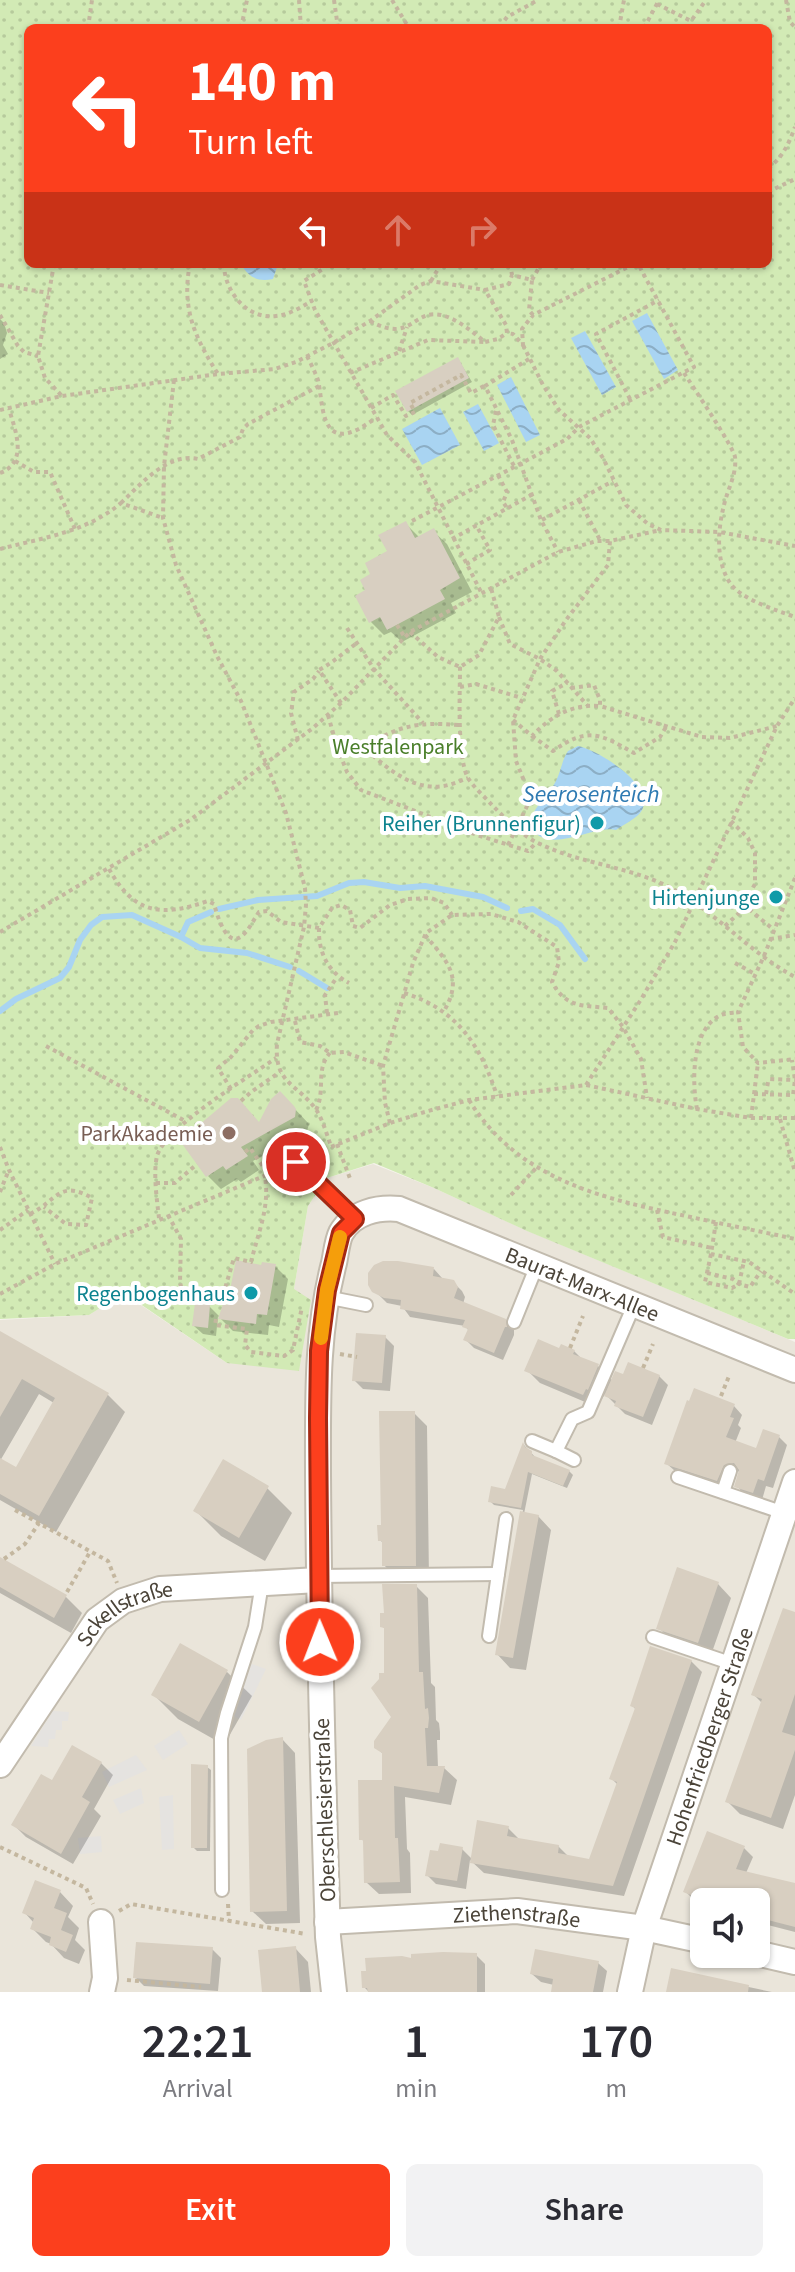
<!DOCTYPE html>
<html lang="en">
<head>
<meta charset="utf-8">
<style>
  :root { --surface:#fff; --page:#f2f2f3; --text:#2b2b33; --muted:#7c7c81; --accent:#fc3f1d }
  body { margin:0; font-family:"Source Sans 3",sans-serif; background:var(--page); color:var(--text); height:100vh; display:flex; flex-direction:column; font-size:30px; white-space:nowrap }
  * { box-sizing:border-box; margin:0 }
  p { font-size:26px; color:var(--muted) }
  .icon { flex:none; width:44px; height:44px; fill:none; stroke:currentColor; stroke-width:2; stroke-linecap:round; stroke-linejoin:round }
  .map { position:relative; height:1992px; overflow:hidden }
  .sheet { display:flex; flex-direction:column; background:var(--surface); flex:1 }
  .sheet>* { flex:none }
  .guide { position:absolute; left:24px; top:24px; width:748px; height:244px; border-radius:12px; box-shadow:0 2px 6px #0004; background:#fc3f1d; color:#fff; overflow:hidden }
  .buttons { position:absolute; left:690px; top:1888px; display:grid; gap:16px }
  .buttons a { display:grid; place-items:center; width:80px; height:80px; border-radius:12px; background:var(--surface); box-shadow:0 2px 6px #0004; font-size:40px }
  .pin { position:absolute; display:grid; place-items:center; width:68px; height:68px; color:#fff; margin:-34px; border:4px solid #fff; border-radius:50%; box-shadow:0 2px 8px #0007 }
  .me { position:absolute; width:88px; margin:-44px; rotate:359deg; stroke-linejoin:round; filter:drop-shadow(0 0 6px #0008) }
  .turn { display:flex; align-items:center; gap:28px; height:168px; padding:0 32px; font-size:36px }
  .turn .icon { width:104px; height:104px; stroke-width:2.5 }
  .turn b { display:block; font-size:56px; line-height:68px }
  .lanes { display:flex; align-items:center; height:76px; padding:0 32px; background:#0003; justify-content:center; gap:40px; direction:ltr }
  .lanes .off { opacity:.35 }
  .eta { display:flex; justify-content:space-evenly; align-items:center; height:136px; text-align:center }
  .eta b { font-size:48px; font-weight:600; line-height:56px }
  .button { display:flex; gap:16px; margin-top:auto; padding:16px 32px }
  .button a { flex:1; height:92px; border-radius:12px; background:var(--accent); color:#fff; font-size:32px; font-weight:600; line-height:92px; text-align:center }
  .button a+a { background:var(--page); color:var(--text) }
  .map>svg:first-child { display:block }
</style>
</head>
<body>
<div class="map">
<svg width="795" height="1992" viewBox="0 0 795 1992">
  <defs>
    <pattern id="park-dots" width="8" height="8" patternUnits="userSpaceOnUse" patternTransform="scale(2)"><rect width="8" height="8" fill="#d2eab5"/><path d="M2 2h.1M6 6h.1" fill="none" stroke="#b6ca9c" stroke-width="1.8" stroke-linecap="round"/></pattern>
    <pattern id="water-waves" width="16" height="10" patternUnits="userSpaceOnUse" patternTransform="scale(2)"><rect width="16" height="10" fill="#a9d4f2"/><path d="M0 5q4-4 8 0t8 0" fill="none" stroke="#8caec5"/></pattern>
  </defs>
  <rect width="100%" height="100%" fill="#f6f3ec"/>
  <path fill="#eae5da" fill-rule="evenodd" d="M373 1164 434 1188 523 1229 795 1342V1992H0V1320L89 1315 123 1293 227 1363 294 1289 308 1206 327 1178ZM704 1902H756V1954H704Z"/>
  <path fill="url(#park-dots)" fill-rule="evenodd" d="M0 0H795V1339H788L527 1231 434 1188 374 1163 327 1178 308 1206 294 1289 311 1300 299 1371 227 1363 124 1293 89 1315 0 1319ZM28 28H768V264H28Z"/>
  <g fill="#e5e3e0">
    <path d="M252 1664 266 1669 241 1720 229 1713Z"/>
    <path d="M53 1711 69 1712 68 1721H62V1730H56L55 1739H49L48 1747 31 1746Z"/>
    <path d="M179 1730 188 1744 163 1760 154 1746Z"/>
    <path d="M136 1755 147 1770 109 1787 102 1772Z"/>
    <path d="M141 1788 144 1803 120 1814 113 1800Z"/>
    <path d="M173 1795 174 1849 162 1850 159 1797Z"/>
    <path d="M101 1836 102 1852 80 1854 78 1838Z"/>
  </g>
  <g fill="url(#water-waves)">
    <path d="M241 264H278L273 279C258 282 249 278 241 264Z"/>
    <path d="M647 313 678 370 664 379 632 321Z"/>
    <path d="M585 331 616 387 602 395 571 338Z"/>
    <path d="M511 377 540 435 526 442 497 385Z"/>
    <path d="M478 404 499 443 484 451 463 412Z"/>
    <path d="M440 408 460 445 422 465 402 429Z"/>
    <path d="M578 746C598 750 655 785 642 810 638 818 624 824 616 830 593 824 547 858 529 825 534 805 547 798 556 781 561 771 562 760 568 751Z"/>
  </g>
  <g fill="#0003" fill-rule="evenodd">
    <path d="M0 319 4 323 7 333 3 345 8 354 0 359Z"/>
    <path d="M458 359 472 382 412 415 408 411Z"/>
    <path d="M405 523 420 538 433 531 447 544 472 592 451 603 456 613 402 642 391 632 384 635 371 622 368 591Z"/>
    <path d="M293 1107 309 1124 307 1131 253 1161 259 1170 241 1182 237 1179 221 1189 208 1176 260 1124Z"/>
    <path d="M275 1266 288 1279 279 1327 269 1325 268 1335 233 1331 218 1316 216 1336 203 1334 194 1326 209 1306 221 1318 262 1267Z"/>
    <path d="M434 1269 442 1278 453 1282 462 1291 465 1297 463 1304 504 1321 514 1330V1335L503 1360 474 1348 466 1340 469 1331 465 1326 410 1317 402 1306 387 1303 377 1293Z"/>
    <path d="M0 1333 108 1395 125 1412 56 1532 0 1500ZM39 1394 54 1403 17 1470 0 1461Z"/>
    <path d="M385 1337 394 1346 390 1391 363 1389 354 1380Z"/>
    <path d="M560 1350 574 1351 582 1359 598 1366 613 1381 659 1376 668 1385 652 1425 625 1414 605 1394 597 1407 540 1383 527 1370Z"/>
    <path d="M734 1406 742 1415 738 1425 741 1428 735 1443 757 1450 779 1437 787 1445 773 1488 766 1486 762 1500 745 1495 737 1486 741 1471 732 1473 726 1488 675 1471 666 1463Z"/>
    <path d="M414 1413 427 1426 429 1579H397L384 1565V1544L380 1540Z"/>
    <path d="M524 1445 535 1457 569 1471 573 1475 567 1488 532 1474 524 1514 538 1516 551 1530 526 1670 510 1668 497 1654 523 1510 494 1505 490 1501 506 1491Z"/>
    <path d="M267 1488 292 1513 265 1561 221 1536 196 1511Z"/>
    <path d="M0 1559 66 1597 82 1613 71 1633 0 1593Z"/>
    <path d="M718 1584 731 1598 711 1655 672 1641 659 1628Z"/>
    <path d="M416 1586 428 1598 431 1683 435 1687 436 1720 439 1723 440 1732V1740H437L438 1768H444L457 1780 451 1805 405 1797 407 1849 410 1853 411 1893 379 1894 366 1882 365 1842 361 1839 384 1782V1755L376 1747 393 1717 386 1675V1630L382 1626Z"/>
    <path d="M795 1614V1795L783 1829 740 1814 727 1801 762 1703 754 1695Z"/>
    <path d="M691 1661 702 1672 624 1896 484 1873 470 1860 466 1889 436 1884 427 1875 462 1849 473 1860 508 1828 520 1840 558 1846 569 1857 590 1861 618 1785 612 1779 636 1710 632 1705Z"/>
    <path d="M227 1672 252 1696 224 1745 178 1719 153 1694Z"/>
    <path d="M282 1739 295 1753 300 1923 266 1924 252 1911Z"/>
    <path d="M101 1763 113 1775 94 1809 101 1816 73 1864 26 1837 14 1825 53 1783Z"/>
    <path d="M207 1767 211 1770 210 1851H197L193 1847Z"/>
    <path d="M744 1848 753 1857 746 1873 795 1885V1932L756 1922V1902H704V1904L694 1900 685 1891Z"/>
    <path d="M60 1892 73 1906 68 1917 79 1928 75 1940 85 1950 79 1964 64 1958 51 1944 46 1942 32 1928 34 1923 24 1912Z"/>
    <path d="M295 1948 308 1962 311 1992H264Z"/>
    <path d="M212 1949 221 1958 218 1991 144 1986 135 1977Z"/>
    <path d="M476 1955 485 1964V1992H369L364 1987 413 1960Z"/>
    <path d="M598 1963 607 1971 603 1992H553L554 1985 541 1982 532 1974Z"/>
    <path d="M673 1971 772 1992H668Z"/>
  </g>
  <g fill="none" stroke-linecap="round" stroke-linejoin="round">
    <g stroke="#a9d4f2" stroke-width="6">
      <path d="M219 909 258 900 317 896 349 883 364 882 400 888 425 886 483 897 507 908"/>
      <path d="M521 911 533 909 560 925 585 959"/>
      <path d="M181 937 188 922 211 912"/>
      <path d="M299 971 327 988"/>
      <path d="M0 1011 16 999 60 978 69 967 80 940 91 925 102 917 132 915 181 937 200 948 247 953 290 967"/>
    </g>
  </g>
  <g fill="#d8cfc1">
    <path d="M458 357 469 378 407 412 395 391Z"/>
    <path d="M406 521 415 538 434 528 460 578 440 590 445 599 387 630 380 617 369 623 355 596 365 590 360 580 370 574 365 563 387 551 378 535Z"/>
    <path d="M280 1091 294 1106 296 1109 295 1117 241 1147 248 1156 226 1170 223 1166 206 1177 180 1141 231 1098H238L259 1122 271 1099Z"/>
    <path d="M236 1260 261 1265 262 1262 276 1264 267 1315 257 1314 256 1324 218 1319 223 1304 227 1305Z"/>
    <path d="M383 1261H398L434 1267 433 1276 454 1280 458 1287 454 1298 506 1319 507 1327H505L494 1353 463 1340 468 1329 462 1327 465 1320 400 1309 401 1300 384 1298 372 1292 368 1285V1273L374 1265Z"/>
    <path d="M195 1303 210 1305 208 1328 192 1326Z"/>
    <path d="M0 1331 109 1393 39 1516 0 1494V1458L16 1467 55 1398 22 1379 0 1417Z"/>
    <path d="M356 1333 386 1335 382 1383 352 1381Z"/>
    <path d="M538 1339 559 1348 561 1344 575 1350 573 1354 599 1364 588 1390 586 1389 583 1395 524 1371Z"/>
    <path d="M628 1362 660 1375 643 1417 614 1406 616 1401 604 1396 615 1371 623 1374Z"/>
    <path d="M694 1388 735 1404 730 1417 734 1418 726 1437 756 1448 763 1429 780 1435 764 1481 758 1479 753 1493 734 1487 739 1470 734 1463 724 1465 717 1481 664 1464 687 1400 689 1401Z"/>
    <path d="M379 1411H415L416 1566H382V1541H378L377 1525H381Z"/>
    <path d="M523 1442 525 1447 532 1451V1455L570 1470 563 1486 528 1472 521 1508 488 1502 491 1486 505 1489Z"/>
    <path d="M223 1459 269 1486 239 1538 193 1511Z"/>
    <path d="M520 1511 539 1515 513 1658 495 1655Z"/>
    <path d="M0 1557 67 1595 54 1618 0 1587Z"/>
    <path d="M677 1567 719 1582 698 1643 656 1629Z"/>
    <path d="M382 1584H417L419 1672H423L425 1709 428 1708 429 1718 428 1728H425L427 1766H445L439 1793 394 1786 395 1838H398L400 1882 364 1883 363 1840H359L358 1780H382V1753L374 1748V1741L391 1717 371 1688 379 1679V1673H384V1628L380 1627V1613H384Z"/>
    <path d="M783 1608 795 1612V1694L782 1732 795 1736V1750L771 1818 725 1802 762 1699 751 1695Z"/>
    <path d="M180 1643 228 1670 199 1722 151 1695Z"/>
    <path d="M650 1646 692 1660 613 1886 470 1863 477 1820 509 1826 507 1836 559 1845 558 1853 589 1859 617 1782 609 1779 635 1708 630 1706Z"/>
    <path d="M283 1737 287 1911 250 1912 247 1749 266 1740Z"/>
    <path d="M72 1745 102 1762 82 1797 90 1802 61 1854 11 1825 41 1774 52 1780Z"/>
    <path d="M191 1764 208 1765 207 1848H191Z"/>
    <path d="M707 1831 745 1846 736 1869 795 1883V1927L756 1917V1902H708L683 1892Z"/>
    <path d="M440 1843 463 1847 457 1881 425 1876 430 1850 438 1851Z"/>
    <path d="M35 1880 61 1890 54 1908 67 1913 61 1930 73 1935 66 1952 49 1945 51 1937 30 1929 34 1918 22 1913Z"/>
    <path d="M136 1942 213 1947 210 1984 133 1978Z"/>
    <path d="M296 1946 300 1992H262L258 1950Z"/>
    <path d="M535 1949 599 1961 593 1992H551L553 1979 530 1974Z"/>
    <path d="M443 1952 477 1953V1992H368L367 1988H362L361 1971H366L365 1958 402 1956 411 1958V1954Z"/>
    <path d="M671 1968 749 1985 748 1992H666Z"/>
  </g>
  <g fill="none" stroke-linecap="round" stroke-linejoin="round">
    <defs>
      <g id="service">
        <path d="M296 1162 355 1219"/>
        <path d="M326 1297 366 1305"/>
        <path d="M514 1322 537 1265"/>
        <path d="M532 1441 556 1451"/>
        <path d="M574 1460 556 1451 572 1419 588 1412 634 1305"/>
        <path d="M678 1477 784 1513"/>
        <path d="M723 1492 730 1471"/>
        <path d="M318 1576 498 1574"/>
        <path d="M489 1636 506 1519"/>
        <path d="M653 1637 733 1664"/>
        <path d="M222 1890 221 1738 227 1713 255 1627 262 1583"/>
      </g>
      <g id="minor">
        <path id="s1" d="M0 1765 97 1620 123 1601 160 1589 318 1580"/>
        <path d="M101 1922 105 1978 102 1992"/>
        <path id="s2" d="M327 1922 517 1911 644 1928 704 1941"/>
        <path d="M756 1953 795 1962"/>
        <path id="s3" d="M334 1992 328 1937C323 1783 319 1629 318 1474 318 1403 316 1332 334 1263 336 1254 337 1241 341 1233 353 1212 378 1207 399 1209L795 1370"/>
        <path id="s4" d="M630 1992 644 1928 795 1482"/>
      </g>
    </defs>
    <use href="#service" stroke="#c2bbae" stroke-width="16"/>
    <use href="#minor" stroke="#c2bbae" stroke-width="28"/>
    <g stroke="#c4b79f" stroke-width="4" stroke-dasharray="4 4" stroke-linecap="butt">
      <path d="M299 0 301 28"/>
      <path d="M334 0 338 28"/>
      <path d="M392 0 409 28"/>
      <path d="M786 0 790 22 795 27"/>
      <path d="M657 4 691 21 706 0"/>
      <path d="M88 28 92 0"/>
      <path d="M241 28 247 0"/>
      <path d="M504 28V21L507 17 538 0"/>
      <path d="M619 28 624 0"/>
      <path d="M644 28 659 0"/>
      <path d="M768 168C782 159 789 143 795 127"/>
      <path d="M768 192 795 179"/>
      <path d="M54 264 38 356 45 378 62 396"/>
      <path d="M190 264C181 308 195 338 218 374"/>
      <path d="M224 264C224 291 247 320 276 316 289 315 301 307 312 301"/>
      <path d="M327 264 323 269 304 281 315 310 387 435 415 462 481 592"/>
      <path d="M510 264 512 275"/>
      <path d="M532 280 541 264"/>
      <path d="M431 281 441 264"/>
      <path d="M0 285 49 293"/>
      <path d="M0 315 18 346 24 352 38 356"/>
      <path d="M533 315 529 310 532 280 512 275 509 284 485 290 506 325 507 333 513 334 523 345 522 329 533 315 634 264"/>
      <path d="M370 321C412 344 412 309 441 315 456 318 473 332 485 342L498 339 507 333"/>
      <path d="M523 345 543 385 559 410 590 438 603 458 626 505 648 524 661 530 719 532 795 546"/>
      <path d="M399 351 407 327"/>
      <path d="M307 356C311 364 315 372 318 380 323 401 320 445 354 431 362 428 369 422 377 418"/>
      <path d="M529 359 485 386 512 440 541 520 558 552"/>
      <path d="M350 373 428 340 485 342"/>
      <path d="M684 373C693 387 733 446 735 457 737 474 728 488 724 505 718 529 715 560 730 583 742 600 776 610 795 617"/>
      <path d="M174 380 164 466 163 518 176 565 217 656 241 701 286 813 305 888 306 905 304 927 277 1044C274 1085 298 1083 317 1111 323 1121 327 1135 331 1146"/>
      <path d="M630 399 596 334 659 300"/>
      <path d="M371 408 393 395 406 416 415 412 410 403 461 375 471 393 484 386"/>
      <path d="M0 410 62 396 218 374 275 369 296 362 333 343 370 321 420 285 431 281 485 290"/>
      <path d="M496 411 493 425 514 466"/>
      <path d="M15 461 34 472H50L75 529"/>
      <path d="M0 473C29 462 15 430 9 409"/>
      <path d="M498 475 507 492 503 502 507 508"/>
      <path d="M579 500 600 540"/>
      <path d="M121 503C141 484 168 452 198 459L240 437 243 429 248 424 319 386"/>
      <path d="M542 520 613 481"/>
      <path d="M412 521 567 439 579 427 694 367 638 264"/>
      <path d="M452 539 533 494"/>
      <path d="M0 549C42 538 87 532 121 503L163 518"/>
      <path d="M466 564 490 550 476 525"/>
      <path d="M499 617 510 644 540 659 557 671 587 705"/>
      <path d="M397 625 404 636"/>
      <path d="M347 628 374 669 423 723"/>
      <path d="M410 632 438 657 460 667 479 655 499 617 491 588"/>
      <path d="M460 667C460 694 457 753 467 776 472 786 484 796 491 804 505 818 521 835 538 843 580 864 629 866 671 888 716 912 750 953 795 977"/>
      <path d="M460 687 476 684 522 698"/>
      <path d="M571 688 594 685 600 700V706L702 737 730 738 777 726"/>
      <path d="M341 703 319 670C334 662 344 652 357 643"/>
      <path d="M559 714 552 691 567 683"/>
      <path d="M328 715 337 747H363C385 766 411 791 443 786 451 785 460 781 468 778"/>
      <path d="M513 720 532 736C550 717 571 704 599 706"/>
      <path d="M532 736 553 751C587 727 599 733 634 753L660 737 666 727"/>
      <path d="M298 740 291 713 294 692 313 679 319 671"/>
      <path d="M337 747 347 772 361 790 477 835 528 851 536 843"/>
      <path d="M363 747C401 725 416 722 459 725"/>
      <path d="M508 845 531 798 516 761 513 720 540 659 566 620 608 565 610 541"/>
      <path d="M109 869C135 915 161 917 208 901L214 904C217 914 227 952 244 934 250 928 254 919 259 912L267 911 281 922 319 928 332 908 341 905 350 910 353 926 360 928 390 905 408 899 431 898 444 903 452 915"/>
      <path d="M795 878 764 956 738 1012 743 1047 758 1063 795 1059"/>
      <path d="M743 904 774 930"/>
      <path d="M725 926 738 914 755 884V853L748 838 731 821"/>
      <path d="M319 928C318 952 328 972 349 983"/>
      <path d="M0 932 190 820 313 728 341 703 410 632 558 552 597 541H610L661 530"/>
      <path d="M425 935C447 961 464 977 444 1011"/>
      <path d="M770 939 795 935"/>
      <path d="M735 963 755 974"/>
      <path d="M404 993C457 1009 481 1046 497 1096"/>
      <path d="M327 1013 325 995 337 977"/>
      <path d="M295 1021 300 1042 320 1046 330 1053 344 1052 383 1066"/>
      <path d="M46 1046 187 1122"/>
      <path d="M586 1085 640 1001 675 942 777 726 795 698"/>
      <path d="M231 1089 218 1068 231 1057 253 1030 259 1026 271 1022 338 1013"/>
      <path d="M754 1094 793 1095 795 1080 792 1060"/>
      <path d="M766 1094 768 1082 770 1079 795 1080"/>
      <path d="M469 1100C518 1179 600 1198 686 1216 722 1224 759 1231 795 1239"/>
      <path d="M241 1101 251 1092 280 1072"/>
      <path d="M697 1109C692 1083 691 1031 719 1016 724 1013 732 1013 738 1012"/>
      <path d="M316 1110C326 1091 315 1069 330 1053"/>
      <path d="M751 1118 758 1063"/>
      <path d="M780 1119 795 1172"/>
      <path d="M390 1123 385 1103 383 1066 413 963 426 933 452 915 491 914 518 922 557 947 559 962 552 982C566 1008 582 1005 608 1008L623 1027 641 1059 647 1098"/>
      <path d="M337 1144 351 1181"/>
      <path d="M0 1147 9 1170 55 1264"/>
      <path d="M245 1152 250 1148 269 1175"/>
      <path d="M309 1156 390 1123 428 1111 469 1100 586 1085 697 1109 751 1118H795"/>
      <path d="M156 1183H175L197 1164"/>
      <path d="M0 1192 8 1172"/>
      <path d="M511 1195 537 1167"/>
      <path d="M657 1210 663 1237 712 1248"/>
      <path d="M30 1214C57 1201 59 1179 92 1198L86 1225 66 1224 44 1207"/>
      <path d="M168 1215 181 1239 180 1282 182 1291 194 1298 221 1302 234 1258 251 1262C258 1233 270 1207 265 1177"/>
      <path d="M159 1218C157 1201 153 1173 157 1156 165 1127 249 1077 276 1058"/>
      <path d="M716 1222 711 1254 749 1262 795 1294"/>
      <path d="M0 1230 28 1210"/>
      <path d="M711 1254 705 1282 732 1288 739 1284"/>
      <path d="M707 1273 733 1279 739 1284 750 1287 761 1271"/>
      <path d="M739 1284 744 1261"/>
      <path d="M0 1294 55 1264 283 1168"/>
      <path d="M216 1319 215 1325 247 1329 245 1345 251 1352 284 1356 293 1350 302 1307"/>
      <path d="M570 1348 583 1316"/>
      <path d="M340 1354 357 1357"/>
      <path d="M643 1368 653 1344"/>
      <path d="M721 1396 729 1376"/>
      <path d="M15 1510 108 1561 117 1583"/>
      <path d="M4 1559 25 1544 39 1523"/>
      <path d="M67 1592 90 1552"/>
      <path d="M0 1847 86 1888 93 1904"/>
      <path d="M228 1904 229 1921"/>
      <path d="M119 1911 131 1904 306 1934"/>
      <path d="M127 1980 201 1987"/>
    </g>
    <use href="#service" stroke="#fff" stroke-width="12"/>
    <use href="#minor" stroke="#fff" stroke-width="24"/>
  </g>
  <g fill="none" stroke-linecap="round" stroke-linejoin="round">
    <defs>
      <path id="route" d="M296 1162 355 1219 341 1233 327 1290 319 1351 318 1418 320 1642"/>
    </defs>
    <use href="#route" stroke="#a42913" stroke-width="20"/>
    <use href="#route" stroke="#fc3f1d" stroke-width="14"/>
    <path stroke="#f59e0b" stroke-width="14" d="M321 1338 327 1290 340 1237"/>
  </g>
  <g fill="#0f9aa8" stroke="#fff" stroke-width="3">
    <circle cx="597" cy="823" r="8"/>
    <circle cx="776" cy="897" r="8"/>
    <circle cx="251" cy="1293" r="8"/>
  </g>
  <circle fill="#8d6e63" stroke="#fff" stroke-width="3" cx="229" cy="1133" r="8"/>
  <g text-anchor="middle" stroke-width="8" stroke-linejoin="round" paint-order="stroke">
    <g font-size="22" fill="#4a7f2a" stroke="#fff">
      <text x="398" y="754">Westfalenpark</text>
    </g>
    <g font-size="22" fill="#0d838f" stroke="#fff" text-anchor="end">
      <text x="581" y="831">Reiher (Brunnenfigur)</text>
      <text x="760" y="905">Hirtenjunge</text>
      <text x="235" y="1301">Regenbogenhaus</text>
    </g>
    <g font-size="22" fill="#785e54" stroke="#fff" text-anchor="end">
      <text x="213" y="1141">ParkAkademie</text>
    </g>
    <g font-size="22" fill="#4b4439" stroke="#fff">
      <text dy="8" stroke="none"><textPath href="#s3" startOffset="1026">Baurat-Marx-Allee</textPath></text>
      <text dy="8" stroke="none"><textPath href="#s1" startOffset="202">Sckellstraße</textPath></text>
      <text dy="8" stroke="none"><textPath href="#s4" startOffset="268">Hohenfriedberger Straße</textPath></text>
      <text transform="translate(324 1810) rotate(-92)" y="8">Oberschlesierstraße</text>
      <text dy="8" stroke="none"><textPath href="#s2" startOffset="190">Ziethenstraße</textPath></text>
    </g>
    <g font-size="24" font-style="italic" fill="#2e7ab2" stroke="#fff">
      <text x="591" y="802">Seerosenteich</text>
    </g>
  </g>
</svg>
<div class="buttons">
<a><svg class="icon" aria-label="sound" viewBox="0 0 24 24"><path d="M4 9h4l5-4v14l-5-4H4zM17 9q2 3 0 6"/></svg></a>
</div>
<div class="pin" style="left:296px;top:1162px;background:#d93025"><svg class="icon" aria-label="arrive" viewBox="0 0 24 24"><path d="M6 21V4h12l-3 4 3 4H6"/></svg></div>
<svg class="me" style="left:320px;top:1642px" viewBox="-20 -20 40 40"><circle r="17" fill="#fc3f1d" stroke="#fff" stroke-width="3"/><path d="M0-11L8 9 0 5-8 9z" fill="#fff"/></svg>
<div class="guide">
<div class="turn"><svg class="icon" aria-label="left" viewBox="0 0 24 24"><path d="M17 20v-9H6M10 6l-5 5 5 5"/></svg><div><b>140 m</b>Turn left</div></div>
<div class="lanes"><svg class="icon" aria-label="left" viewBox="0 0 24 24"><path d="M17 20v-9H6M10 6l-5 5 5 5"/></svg><svg class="icon off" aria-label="ahead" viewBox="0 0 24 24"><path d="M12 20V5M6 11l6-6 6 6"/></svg><svg class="icon off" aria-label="right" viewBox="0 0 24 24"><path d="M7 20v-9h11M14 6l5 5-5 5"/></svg></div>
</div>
</div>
<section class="sheet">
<div class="eta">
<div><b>22:21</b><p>Arrival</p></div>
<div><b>1</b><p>min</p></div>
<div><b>170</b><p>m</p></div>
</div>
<div class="button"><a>Exit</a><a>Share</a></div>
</section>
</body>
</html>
